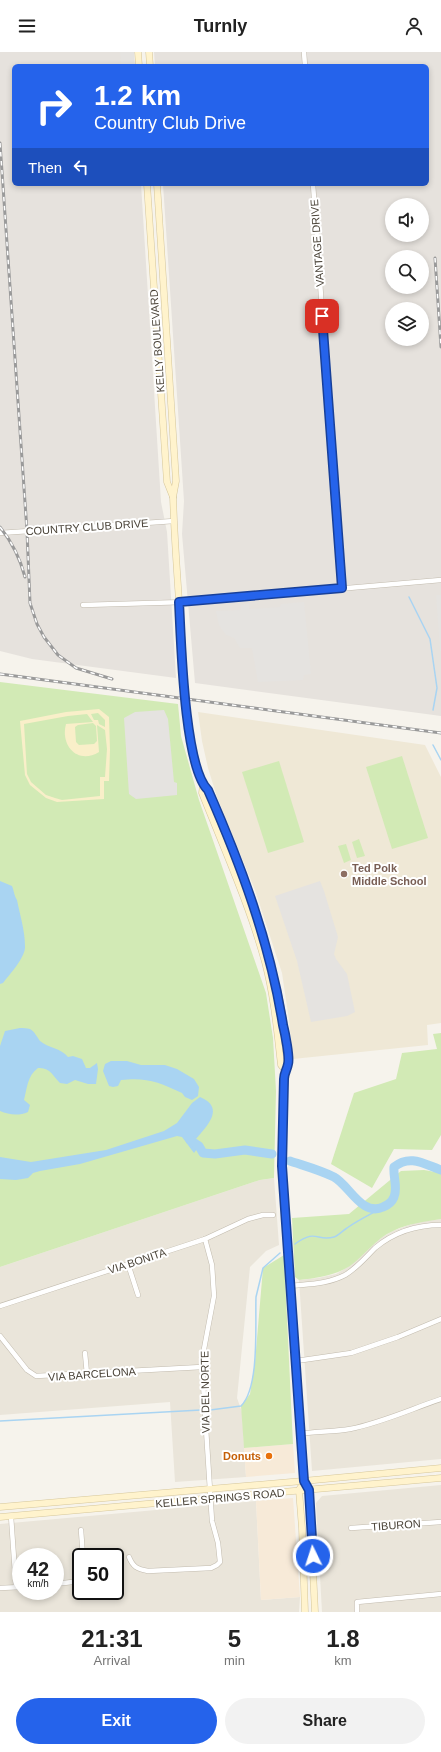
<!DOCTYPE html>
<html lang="en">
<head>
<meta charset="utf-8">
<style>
  :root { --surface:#fff; --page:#f2f2f2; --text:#222; --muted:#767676; --accent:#2563eb }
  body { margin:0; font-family:Arial,sans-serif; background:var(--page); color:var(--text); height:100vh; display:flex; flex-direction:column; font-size:15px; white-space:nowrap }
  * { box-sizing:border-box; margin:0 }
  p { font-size:13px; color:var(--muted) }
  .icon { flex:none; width:22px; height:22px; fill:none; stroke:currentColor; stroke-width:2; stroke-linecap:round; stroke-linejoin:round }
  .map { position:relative; height:1560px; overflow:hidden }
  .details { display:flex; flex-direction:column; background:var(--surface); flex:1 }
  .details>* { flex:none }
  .guide { position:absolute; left:12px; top:12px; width:417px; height:122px; border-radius:6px; box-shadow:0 2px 6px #0003; background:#2563eb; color:#fff; overflow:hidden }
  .controls { position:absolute; left:385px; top:146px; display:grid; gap:8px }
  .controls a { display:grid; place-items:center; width:44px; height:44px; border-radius:50%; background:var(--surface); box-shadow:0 2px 6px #0003; font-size:20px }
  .speed { position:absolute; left:12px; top:1496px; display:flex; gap:8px; font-size:20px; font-weight:700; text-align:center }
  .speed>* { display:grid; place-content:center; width:52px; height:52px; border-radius:50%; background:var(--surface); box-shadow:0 2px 6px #0003; line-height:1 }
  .speed small { font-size:10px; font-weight:400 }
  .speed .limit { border:2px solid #111; border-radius:6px; background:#fff; color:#111 }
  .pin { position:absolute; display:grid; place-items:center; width:34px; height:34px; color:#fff; margin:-17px; border-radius:8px; box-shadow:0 2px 6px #0006 }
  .me { position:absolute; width:44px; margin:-22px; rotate:356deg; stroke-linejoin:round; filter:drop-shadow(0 0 3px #0008) }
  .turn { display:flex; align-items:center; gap:14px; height:84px; padding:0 16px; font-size:18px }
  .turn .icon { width:52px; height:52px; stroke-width:2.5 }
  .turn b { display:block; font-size:28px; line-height:34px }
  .then { display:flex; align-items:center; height:38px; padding:0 16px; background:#0003; gap:8px; font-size:15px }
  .eta { display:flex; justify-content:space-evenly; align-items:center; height:68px; text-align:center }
  .eta b { font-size:24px; font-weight:700; line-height:28px }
  .button { display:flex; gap:8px; margin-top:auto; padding:8px 16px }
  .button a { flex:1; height:46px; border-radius:24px; background:var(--accent); color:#fff; font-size:16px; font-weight:700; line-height:46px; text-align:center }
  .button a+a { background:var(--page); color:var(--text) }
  header { display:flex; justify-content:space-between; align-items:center; height:52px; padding:0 16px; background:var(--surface); font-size:18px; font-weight:700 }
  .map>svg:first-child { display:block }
</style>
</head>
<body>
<header><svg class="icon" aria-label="menu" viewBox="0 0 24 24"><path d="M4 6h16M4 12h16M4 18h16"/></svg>Turnly<svg class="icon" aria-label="person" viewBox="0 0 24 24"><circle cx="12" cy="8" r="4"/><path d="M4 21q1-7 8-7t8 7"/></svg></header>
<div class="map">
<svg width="441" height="1560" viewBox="0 0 441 1560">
  <rect width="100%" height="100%" fill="#f6f3ec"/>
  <g fill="#eae5da" fill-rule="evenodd">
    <path d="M274 1126 279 1193 266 1199 250 1215 237 1346 242 1360 246 1425 175 1430 170 1350 0 1363V1215L260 1128Z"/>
    <path d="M441 1167V1407L312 1419 299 1228 318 1226 336 1222 351 1213 377 1188 393 1179 417 1170Z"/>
    <path d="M441 1433V1560H322L316 1451 322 1444Z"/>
    <path d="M256 1449 261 1548 300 1545 299 1560H0V1472ZM21 1505H55V1539H21ZM81 1505H115V1539H81Z"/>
  </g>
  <g fill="#f7ead8">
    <path d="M293 1392 295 1421 246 1425 244 1396Z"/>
    <path d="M293 1446 300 1545 261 1548 256 1449Z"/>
  </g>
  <g fill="#e6e2dd" fill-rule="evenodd">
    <path d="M0 0H132L133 14H14V132H141L161 450 167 480 176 626 32 607 0 599Z"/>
    <path d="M154 0H441V664L195 631 182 482 184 449 163 132H427V14H155ZM392 153H422V183H392ZM392 205H422V235H392ZM392 257H422V287H392Z"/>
  </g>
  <path fill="#efe8d6" d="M198 660 425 693 441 725V971L427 973 428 993 293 1007 289 968 282 921 255 838 217 745 208 716 202 689Z"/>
  <g fill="#d2eab5">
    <path d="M0 630 178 652 181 684 199 748 266 941 273 986 276 1039 274 1126 260 1128 0 1215Z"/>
    <path d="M402 704 428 786 392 797 366 715Z"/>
    <path d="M279 709 304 790 268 801 242 720Z"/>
    <path d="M359 787 365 804 357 806 352 790Z"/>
    <path d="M346 792 351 808 344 811 338 794Z"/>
    <path d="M441 981V1083L432 1098 394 1097 372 1136 331 1112 354 1041 396 1027 402 1001 437 997 433 982Z"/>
    <path d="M424 1118 441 1121V1167C424 1170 409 1171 393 1179 375 1187 365 1203 350 1214 334 1224 317 1226 299 1228L295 1225 292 1166 349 1162 401 1119Z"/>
    <path d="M284 1203 293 1392 244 1396 241 1354 250 1342 255 1310 263 1216Z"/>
  </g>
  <path fill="#f9efc9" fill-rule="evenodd" d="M99 657 109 665 110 698 109 729H104V747L57 750 46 746 30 733 25 723 20 669 66 660ZM98 661 105 668V675L99 672 98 668H94L91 662ZM87 662 93 670 66 672C60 694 78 713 99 700L97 673 105 678 107 697 105 725H100V744L62 748 55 746 46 743 31 730 27 722 24 672 68 664ZM93 671 96 674 97 689 94 692 79 693 76 690 75 675 78 673Z"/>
  <g fill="#e5e3e0">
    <path d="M120 0H134L135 14H121Z"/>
    <path d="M436 543H441V599H440Z"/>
    <path d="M304 550 311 622 304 623 303 628 258 630 252 596H240L234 586 226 583 219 573 216 559 241 558V553L249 552V557L280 555 281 552Z"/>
    <path d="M164 658 168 667 174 730 177 731V743L136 747 129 742 124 666 135 660Z"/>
    <path d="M320 829 324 839 338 885 334 902 336 907 347 922 355 960 347 964 311 970 297 909 275 844Z"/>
  </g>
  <g fill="#a9d4f2">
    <path d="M0 829 12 834C14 839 14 843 17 848 20 863 25 879 25 894 26 905 9 923 3 931L0 932Z"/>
    <path d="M20 976C23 976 27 976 30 977 35 980 37 985 40 989 48 996 61 996 68 1005L73 1004 82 1007 86 1016H90L97 1011 98 1017 96 1032H88L75 1028 67 1032 60 1031C53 1024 50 1015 38 1016 27 1024 27 1037 24 1048L30 1053 28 1060C19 1064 9 1063 0 1059V994L5 979Z"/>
    <path d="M111 1009H127L141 1013H165L177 1017 194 1027 199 1035 198 1044 192 1048 185 1045 182 1041C159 1030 146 1025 121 1028L118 1034 113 1035 109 1034 103 1019 105 1012Z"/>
    <path d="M200 1045C227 1056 205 1076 195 1088L199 1094 194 1101 182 1085 177 1084 80 1112 40 1119 33 1121 28 1126 16 1128 0 1127V1105L31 1110 106 1098 164 1079 177 1071 192 1051Z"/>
  </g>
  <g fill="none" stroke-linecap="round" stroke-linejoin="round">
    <g stroke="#a9d4f2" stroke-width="1.5">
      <path d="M409 545 430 587 437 636 433 658"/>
      <path d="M433 693 441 708"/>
      <path d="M295 1192C317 1176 316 1190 334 1185 338 1184 342 1179 347 1176 357 1169 369 1163 380 1157"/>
      <path d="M210 1358 241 1354C260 1335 255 1272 256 1245L263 1216 280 1201"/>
      <path d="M0 1369 201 1358"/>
    </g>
    <g stroke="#a9d4f2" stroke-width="9">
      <path d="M190 1088 199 1094 203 1101 215 1102 245 1098 272 1102"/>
      <path d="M290 1109C305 1114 320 1118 334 1125 349 1133 362 1165 383 1155 388 1153 392 1150 394 1145 398 1136 393 1125 394 1115 410 1102 424 1112 441 1118"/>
    </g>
    <defs>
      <g id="street">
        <path d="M304 0 305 14"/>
        <path d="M313 132 342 537"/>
        <path d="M0 481 174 469"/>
        <path d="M83 553 186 550 441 528"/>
        <path d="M128 1212 138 1243"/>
        <path d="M291 1234C309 1232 328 1232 345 1223 357 1216 365 1206 375 1196 394 1180 417 1173 441 1173"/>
        <path d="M0 1254 205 1187 248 1167 263 1163H273"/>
        <path d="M0 1284 27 1318 36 1324 202 1315"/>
        <path d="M85 1301 87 1322"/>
        <path d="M296 1309 351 1301 398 1285 441 1267"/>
        <path d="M300 1382C317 1379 333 1380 350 1377 381 1371 411 1357 441 1347"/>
        <path d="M11 1464 16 1535"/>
        <path d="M351 1476 441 1470"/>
        <path d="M81 1478 83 1505"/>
        <path d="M129 1505C133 1515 137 1517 148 1519L211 1516 217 1513 220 1510 218 1491 212 1469 202 1315 204 1297 214 1244 212 1213 205 1187"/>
        <path d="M55 1532 81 1529"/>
        <path d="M0 1536 21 1535"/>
        <path d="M357 1560V1550L441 1542"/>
      </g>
      <g id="secondary">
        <path d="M138 0 139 14"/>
        <path d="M149 0 150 14"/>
        <path d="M147 132 167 430 173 445"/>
        <path d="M157 132 176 429 173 445 174 469C176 509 179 550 182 590 184 622 186 717 208 738 223 771 236 805 248 840 267 895 285 951 288 1009 288 1014 284 1021 284 1027L282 1114 304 1429 309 1437 315 1560"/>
        <path d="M203 733 202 741C224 797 249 852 265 910 274 944 277 978 281 1013L285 1018"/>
        <path d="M300 1436 299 1438 302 1476 305 1560"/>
        <path d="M0 1455 314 1428 441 1416"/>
        <path d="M0 1465 441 1426"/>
      </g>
    </defs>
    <use href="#street" stroke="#c2bbae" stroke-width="5.5"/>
    <use href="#secondary" stroke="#d6c79b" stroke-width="7"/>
    <use href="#street" stroke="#fff" stroke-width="4.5"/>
    <use href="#secondary" stroke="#fff3cd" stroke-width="6"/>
    <defs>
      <g id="rail">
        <path d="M0 91 27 479 30 551 37 572 44 585 58 603 76 616 112 627"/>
        <path d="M435 206 441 295"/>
        <path d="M0 475C12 490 20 506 25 525"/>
        <path d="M0 622 441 681"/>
      </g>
    </defs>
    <use href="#rail" stroke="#9a9a9a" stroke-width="3"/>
    <use href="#rail" stroke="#fff" stroke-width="1.5" stroke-dasharray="4.5" stroke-linecap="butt"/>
  </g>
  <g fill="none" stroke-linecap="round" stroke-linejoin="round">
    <defs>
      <path id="route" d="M313 1504 309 1438 304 1429 282 1114 284 1027C284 1021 287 1018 288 1012 290 1006 285 981 283 973 270 891 241 813 208 738 184 715 181 587 179 550L342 536 322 264"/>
    </defs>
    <use href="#route" stroke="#184099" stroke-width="10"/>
    <use href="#route" stroke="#2563eb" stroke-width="7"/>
  </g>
  <circle fill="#8d6e63" stroke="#fff" stroke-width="1.5" cx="344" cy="822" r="4"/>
  <circle fill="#e8710a" stroke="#fff" stroke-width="1.5" cx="269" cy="1404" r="4"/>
  <g text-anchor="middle" stroke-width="4" stroke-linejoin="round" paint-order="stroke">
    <g font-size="11" fill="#4b4439" stroke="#fff">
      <text transform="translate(317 191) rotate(-94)" y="4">VANTAGE DRIVE</text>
      <text transform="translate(157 289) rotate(-94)" y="4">KELLY BOULEVARD</text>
      <text transform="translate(87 475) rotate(-4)" y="4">COUNTRY CLUB DRIVE</text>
      <text transform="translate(137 1209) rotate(-18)" y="4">VIA BONITA</text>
      <text transform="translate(92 1322) rotate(-4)" y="4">VIA BARCELONA</text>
      <text transform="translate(205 1340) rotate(-91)" y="4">VIA DEL NORTE</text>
      <text transform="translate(220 1446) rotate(-5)" y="4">KELLER SPRINGS ROAD</text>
      <text transform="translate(396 1473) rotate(-4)" y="4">TIBURON</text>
    </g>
    <g font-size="11" font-weight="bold" fill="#785e54" stroke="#fff" text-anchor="start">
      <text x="352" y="820">Ted Polk<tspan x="352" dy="13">Middle School</tspan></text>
    </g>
    <g font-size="11" font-weight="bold" fill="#c56008" stroke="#fff" text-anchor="end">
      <text x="261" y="1408">Donuts</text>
    </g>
  </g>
</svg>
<div class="controls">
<a><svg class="icon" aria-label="sound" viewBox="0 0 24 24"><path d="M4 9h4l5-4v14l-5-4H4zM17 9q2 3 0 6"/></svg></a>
<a><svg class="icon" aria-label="search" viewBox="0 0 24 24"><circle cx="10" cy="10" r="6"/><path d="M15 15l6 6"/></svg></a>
<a><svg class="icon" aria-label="layers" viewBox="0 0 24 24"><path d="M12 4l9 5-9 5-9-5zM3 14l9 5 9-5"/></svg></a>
</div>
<div class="speed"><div>42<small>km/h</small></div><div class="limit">50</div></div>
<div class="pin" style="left:322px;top:264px;background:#d93025"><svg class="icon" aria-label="arrive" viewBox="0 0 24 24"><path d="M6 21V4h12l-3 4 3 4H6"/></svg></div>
<svg class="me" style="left:313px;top:1504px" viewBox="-20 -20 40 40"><circle r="17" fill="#2563eb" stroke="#fff" stroke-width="3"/><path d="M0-11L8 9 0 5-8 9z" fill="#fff"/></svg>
<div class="guide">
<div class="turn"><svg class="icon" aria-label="right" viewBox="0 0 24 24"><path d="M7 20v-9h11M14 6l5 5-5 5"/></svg><div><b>1.2 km</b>Country Club Drive</div></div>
<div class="then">Then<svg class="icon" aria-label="left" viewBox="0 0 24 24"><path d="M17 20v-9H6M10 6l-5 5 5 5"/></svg></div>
</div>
</div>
<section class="details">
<div class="eta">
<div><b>21:31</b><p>Arrival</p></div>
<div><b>5</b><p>min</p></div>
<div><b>1.8</b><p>km</p></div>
</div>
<div class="button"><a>Exit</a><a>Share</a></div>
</section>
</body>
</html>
